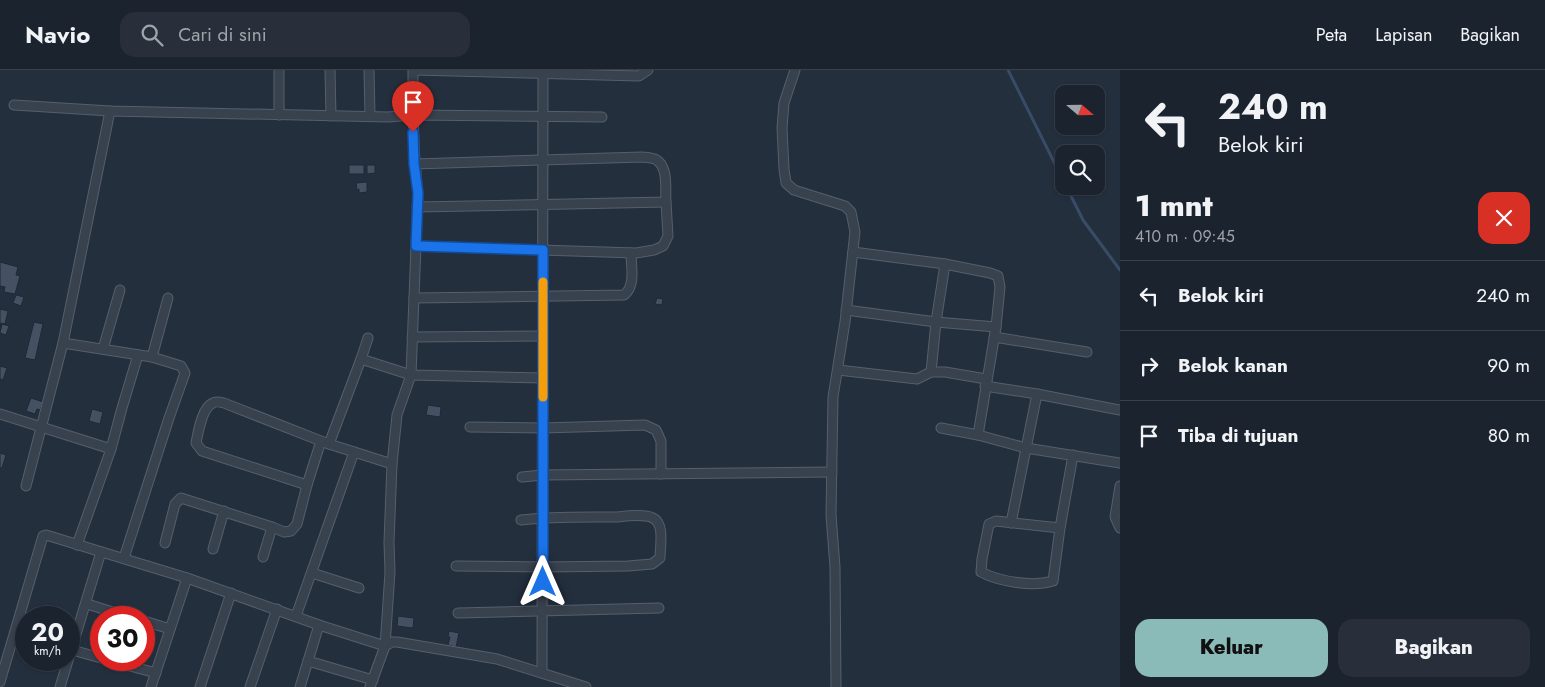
<!DOCTYPE html>
<html lang="id">
<head>
<meta charset="utf-8">
<style>
  :root { --surface:#1b232e; --page:#282f3a; --text:#f1f3f6; --muted:#a0a4aa; --line:#39404a; --accent:#8bbbb9 }
  body { margin:0; font-family:Jost,sans-serif; background:var(--page); color:var(--text); height:100vh; display:flex; flex-direction:column; font-size:19px; white-space:nowrap }
  * { box-sizing:border-box; margin:0 }
  p { font-size:16px; color:var(--muted) }
  .icon { flex:none; width:28px; height:28px; fill:none; stroke:currentColor; stroke-width:2; stroke-linecap:round; stroke-linejoin:round }
  .map { position:relative; flex:1; overflow:hidden }
  .drawer { display:flex; flex-direction:column; background:var(--surface); width:425px }
  .drawer>* { flex:none }
  .banner { background:#1b232e; color:var(--text); overflow:hidden }
  .needle { width:32px; rotate:110deg }
  .fabs { position:absolute; left:1055px; top:15px; display:grid; gap:10px }
  .fabs a { display:grid; place-items:center; width:50px; height:50px; border-radius:10px; background:var(--surface); box-shadow:0 1px 4px #0004,0 0 0 1px var(--line); font-size:25px }
  .speed { position:absolute; left:15px; top:536px; display:flex; gap:10px; font-size:25px; font-weight:700; text-align:center }
  .speed>* { display:grid; place-content:center; width:65px; height:65px; border-radius:50%; background:var(--surface); box-shadow:0 1px 4px #0004,0 0 0 1px var(--line); line-height:1 }
  .speed small { font-size:12px; font-weight:400 }
  .speed .limit { border:8px solid #d22; background:#fff; color:#111 }
  .pin { position:absolute; display:grid; place-items:center; width:42px; height:42px; color:#fff; margin:-51px -21px; border-radius:50% 50% 50% 0; rotate:-45deg; box-shadow:0 0 5px #0007 }
  .pin .icon { rotate:45deg }
  .me { position:absolute; width:55px; margin:-28px; rotate:0deg; stroke-linejoin:round; filter:drop-shadow(0 0 4px #0008) }
  .turn { display:flex; align-items:center; gap:18px; height:105px; padding:0 15px; font-size:22px }
  .turn .icon { width:65px; height:65px; stroke-width:2.5 }
  .turn b { display:block; font-size:35px; line-height:42px }
  .round { display:grid; place-items:center; flex:none; width:52px; height:52px; border-radius:15px; background:var(--page) }
  .head { display:flex; align-items:center; justify-content:space-between; height:85px; padding:0 15px }
  h1 { font-size:30px; font-weight:800; line-height:38px }
  .action { display:flex; gap:10px; margin-top:auto; padding:10px 15px }
  .action a { flex:1; height:58px; border-radius:15px; background:var(--accent); color:#111; font-size:20px; font-weight:800; line-height:58px; text-align:center }
  .action a+a { background:var(--page); color:var(--text) }
  ul { padding:0; list-style:none }
  li { display:flex; align-items:center; gap:15px; height:70px; padding:0 15px; border-top:1px solid var(--line) }
  li div { flex:1 }
  li b { display:block; font-size:19px }
  li em { font-style:normal }
  header { display:flex; align-items:center; gap:30px; box-sizing:border-box; height:70px; padding:0 25px; background:var(--surface); border-bottom:1px solid var(--line) }
  header strong { font-size:24px }
  nav { display:flex; gap:28px; margin-inline-start:auto; font-size:18px }
  .search { width:350px; height:45px; background:var(--page); display:flex; align-items:center; gap:12px; box-sizing:border-box; padding:0 18px; border-radius:15px; color:var(--muted); font-size:19px }
  main { display:flex; flex:1; min-height:0 }
  .map>svg:first-child { display:block }
</style>
</head>
<body>
<header>
<strong>Navio</strong>
<div class="search"><svg class="icon" aria-label="search" viewBox="0 0 24 24"><circle cx="10" cy="10" r="6"/><path d="M15 15l6 6"/></svg>Cari di sini</div>
<nav><a>Peta</a><a>Lapisan</a><a>Bagikan</a></nav>
</header>
<main>
<div class="map">
<svg width="1120" height="617" viewBox="0 0 1120 617">
  <rect width="100%" height="100%" fill="#242f3e"/>
  <g fill="none" stroke-linecap="round" stroke-linejoin="round">
    <g stroke="#394c67" stroke-width="3">
      <path d="M1008 0 1064 112"/>
      <path d="M1066 116 1083 150 1120 200"/>
    </g>
  </g>
  <g fill="#455162" stroke="#1f2835">
    <rect x="349" y="95" width="15" height="9"/>
    <path d="M367 95H375V103L367 104Z"/>
    <path d="M367 112V122L359 123V119L357 120 356 113Z"/>
    <path d="M0 192 18 197 16 205 20 206 15 224 4 222 5 217 0 216Z"/>
    <path d="M16 225 24 227 21 236 13 233Z"/>
    <path d="M657 228 663 229 662 235 655 234Z"/>
    <path d="M0 239 8 241 5 254 1 253 0 257Z"/>
    <path d="M34 252 43 254 35 290 25 288Z"/>
    <path d="M2 254 9 256 6 265 0 263Z"/>
    <path d="M0 296 7 298 3 310 0 309Z"/>
    <path d="M31 328 43 332 40 340 37 339 35 344 26 341Z"/>
    <path d="M428 335 441 337 440 347 426 345Z"/>
    <path d="M92 339 103 342 100 354 89 351Z"/>
    <path d="M0 383 6 385 2 398H0Z"/>
    <path d="M398 546 414 548 413 558 397 556Z"/>
    <path d="M449 561 459 563 456 577 448 575 450 567H448Z"/>
  </g>
  <g fill="none" stroke-linecap="round" stroke-linejoin="round">
    <defs>
      <g id="minor">
        <path d="M279 0V45"/>
        <path d="M330 0 331 46"/>
        <path d="M369 0 370 46"/>
        <path d="M414 0 639 6 648 0"/>
        <path d="M795 0 784 33 782 58 784 99 786 113 794 120 845 136 851 142 855 162 845 252 833 327 831 445 835 497 836 617"/>
        <path d="M14 35 110 41 388 47 413 45 602 47"/>
        <path d="M414 94 642 87C646 87 651 88 655 89 669 96 665 119 666 132L417 137"/>
        <path d="M416 176 636 183 654 180 663 176 668 166 666 132"/>
        <path d="M853 182 945 194 990 203 998 206 1000 217 996 257 978 365 941 358"/>
        <path d="M414 228 624 225C636 216 631 196 631 183"/>
        <path d="M846 240 936 252 996 257"/>
        <path d="M412 267 543 266"/>
        <path d="M994 267 1087 282"/>
        <path d="M63 273 152 287 181 296 185 303 169 348 124 488"/>
        <path d="M103 279 120 220"/>
        <path d="M152 287 168 228"/>
        <path d="M361 289 368 268"/>
        <path d="M838 300 917 309 931 302H945L986 309"/>
        <path d="M931 302 936 252 945 194"/>
        <path d="M985 316 1037 324"/>
        <path d="M0 344 111 379"/>
        <path d="M470 357 543 358 645 355 656 360 661 371V404"/>
        <path d="M978 365 1026 378 1120 393"/>
        <path d="M321 371 307 415 202 381 196 373C198 363 202 337 213 333 216 331 220 332 224 333L321 371 329 374"/>
        <path d="M392 394 329 374 361 289 411 305 543 308"/>
        <path d="M522 407 543 405 832 402"/>
        <path d="M26 416 63 273 110 41"/>
        <path d="M1120 416 1115 447 1120 458"/>
        <path d="M1011 453 1037 324 1120 340"/>
        <path d="M1060 458 996 451 989 454 982 489 981 502C1000 512 1033 517 1053 511L1060 458 1073 385"/>
        <path d="M165 473 175 434 181 428 272 457 284 462 291 461 297 454 307 415"/>
        <path d="M77 475 111 379 122 338 138 285"/>
        <path d="M213 479 224 441"/>
        <path d="M263 487 272 457"/>
        <path d="M456 496 543 497 628 496 652 494 660 488C660 476 665 454 653 448 645 444 626 446 618 447 585 447 553 446 521 450"/>
        <path d="M312 503 359 518"/>
        <path d="M87 534 132 548"/>
        <path d="M458 543 659 538"/>
        <path d="M296 546 354 382"/>
        <path d="M144 551 170 559"/>
        <path d="M72 580 101 588"/>
        <path d="M108 590 156 603"/>
        <path d="M308 591 373 610"/>
        <path d="M542 603 543 0"/>
        <path d="M0 612 43 466 46 465 187 508 319 555 385 576 392 572H397L497 589 586 617"/>
        <path d="M60 617 101 482"/>
        <path d="M151 617 187 508"/>
        <path d="M200 617 231 523"/>
        <path d="M250 617 277 539"/>
        <path d="M300 617 319 555"/>
        <path d="M370 617 385 576 390 502 389 472 392 394 397 345 411 305 418 123C413 82 413 41 413 0"/>
      </g>
    </defs>
    <use href="#minor" stroke="#565f6c" stroke-width="11"/>
    <use href="#minor" stroke="#38414e" stroke-width="9"/>
  </g>
  <g fill="none" stroke-linecap="round" stroke-linejoin="round">
    <defs>
      <path id="route" d="M413 62 414 94 418 123 416 176 543 180V512"/>
    </defs>
    <use href="#route" stroke="#114b97" stroke-width="12"/>
    <use href="#route" stroke="#1a73e8" stroke-width="9"/>
    <path stroke="#f59e0b" stroke-width="9" d="M543 327V212"/>
  </g>
</svg>
<div class="fabs">
<a><svg class="needle" viewBox="-14 -14 28 28"><path d="M0-13l5 13h-10z" fill="#e53935"/><path d="M0 13l5-13h-10z" fill="#a0a4aa"/></svg></a>
<a><svg class="icon" aria-label="search" viewBox="0 0 24 24"><circle cx="10" cy="10" r="6"/><path d="M15 15l6 6"/></svg></a>
</div>
<div class="speed"><div>20<small>km/h</small></div><div class="limit">30</div></div>
<div class="pin" style="left:413px;top:62px;background:#d93025"><svg class="icon" aria-label="arrive" viewBox="0 0 24 24"><path d="M6 21V4h12l-3 4 3 4H6"/></svg></div>
<svg class="me" style="left:543px;top:512px" viewBox="-20 -20 40 40"><path d="M0-17L14 15 0 8-14 15z" fill="#1a73e8" stroke="#fff" stroke-width="4"/></svg>
</div>
<section class="drawer">
<div class="banner">
<div class="turn"><svg class="icon" aria-label="left" viewBox="0 0 24 24"><path d="M17 20v-9H6M10 6l-5 5 5 5"/></svg><div><b>240 m</b>Belok kiri</div></div>
</div>
<div class="head"><div><h1>1 mnt</h1><p>410 m · 09:45</p></div><a class="round" style="background:#d93025;color:#fff"><svg class="icon" aria-label="close" viewBox="0 0 24 24"><path d="M6 6l12 12M18 6L6 18"/></svg></a></div>
<ul>
<li><svg class="icon" aria-label="left" viewBox="0 0 24 24"><path d="M17 20v-9H6M10 6l-5 5 5 5"/></svg><div><b>Belok kiri</b></div><em>240 m</em></li>
<li><svg class="icon" aria-label="right" viewBox="0 0 24 24"><path d="M7 20v-9h11M14 6l5 5-5 5"/></svg><div><b>Belok kanan</b></div><em>90 m</em></li>
<li><svg class="icon" aria-label="arrive" viewBox="0 0 24 24"><path d="M6 21V4h12l-3 4 3 4H6"/></svg><div><b>Tiba di tujuan</b></div><em>80 m</em></li>
</ul>
<div class="action"><a>Keluar</a><a>Bagikan</a></div>
</section>
</main>
</body>
</html>
